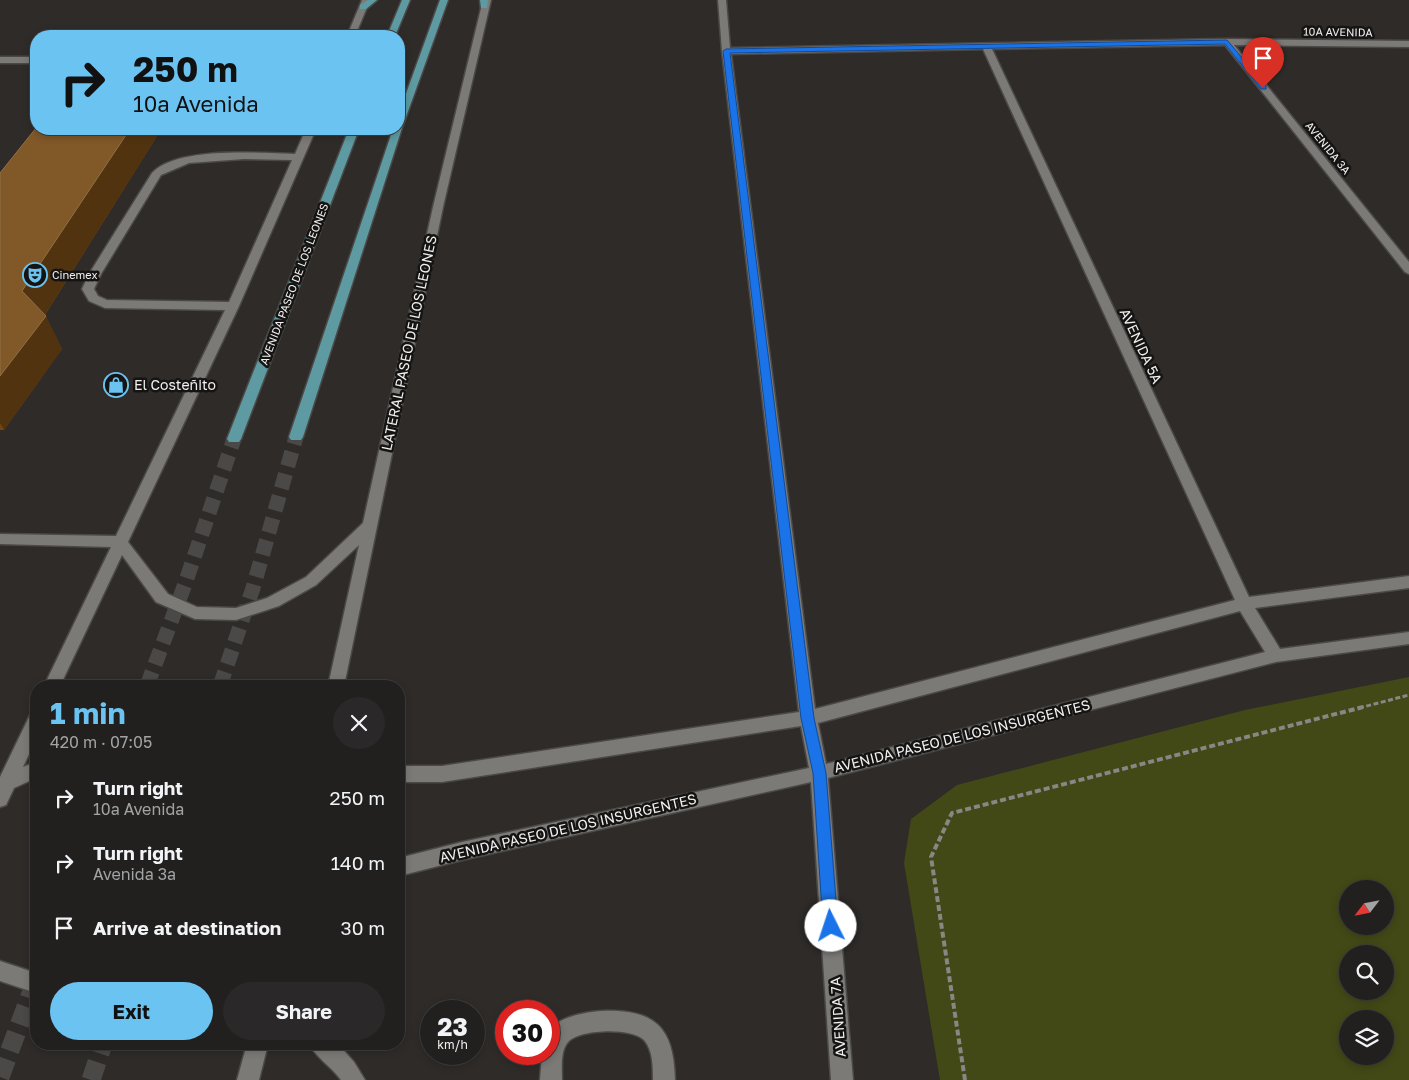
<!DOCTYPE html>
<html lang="en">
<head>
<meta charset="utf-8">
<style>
  :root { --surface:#22201f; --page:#2a2828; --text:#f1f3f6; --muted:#a2a3a4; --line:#3f3e3d; --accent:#6bc3f2 }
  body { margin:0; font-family:"Golos Text",sans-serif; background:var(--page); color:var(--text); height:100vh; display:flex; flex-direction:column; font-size:19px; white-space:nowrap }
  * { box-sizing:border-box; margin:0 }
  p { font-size:16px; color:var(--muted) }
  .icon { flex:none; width:28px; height:28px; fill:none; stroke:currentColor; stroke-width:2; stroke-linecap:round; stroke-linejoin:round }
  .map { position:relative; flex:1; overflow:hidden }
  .sheet { position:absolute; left:30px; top:680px; width:375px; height:370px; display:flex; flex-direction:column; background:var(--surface); border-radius:20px; box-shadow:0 2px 8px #0003,0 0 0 1px var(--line) }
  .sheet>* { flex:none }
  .hud { position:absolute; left:30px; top:30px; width:375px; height:105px; border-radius:20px; box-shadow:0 2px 8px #0003,0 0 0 1px var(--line); background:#6bc3f2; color:#111; overflow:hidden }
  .needle { width:32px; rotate:238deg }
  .fabs { position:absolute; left:1339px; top:880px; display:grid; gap:10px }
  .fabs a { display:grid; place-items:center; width:55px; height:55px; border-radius:50%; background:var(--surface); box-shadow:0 2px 8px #0003,0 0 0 1px var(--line); font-size:25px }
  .speed { position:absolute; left:420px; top:1000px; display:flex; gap:10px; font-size:25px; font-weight:700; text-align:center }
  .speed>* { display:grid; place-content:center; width:65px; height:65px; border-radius:50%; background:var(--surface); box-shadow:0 2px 8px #0003,0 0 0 1px var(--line); line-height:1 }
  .speed small { font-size:12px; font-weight:400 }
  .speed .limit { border:8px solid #d22; background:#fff; color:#111 }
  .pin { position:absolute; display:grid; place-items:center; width:42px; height:42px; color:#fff; margin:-51px -21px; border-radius:50% 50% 50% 0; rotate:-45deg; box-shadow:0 0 5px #0007 }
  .pin .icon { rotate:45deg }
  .me { position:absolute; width:55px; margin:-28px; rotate:356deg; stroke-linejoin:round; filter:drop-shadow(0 0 4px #0008) }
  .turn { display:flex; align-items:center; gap:18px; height:105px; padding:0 20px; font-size:22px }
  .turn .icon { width:65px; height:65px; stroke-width:2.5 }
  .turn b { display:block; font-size:35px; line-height:42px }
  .round { display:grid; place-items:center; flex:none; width:52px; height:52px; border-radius:26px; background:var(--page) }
  .summary { display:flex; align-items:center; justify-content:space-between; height:85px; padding:0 20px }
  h1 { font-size:30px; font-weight:700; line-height:38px; color:var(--accent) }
  .primary-button { display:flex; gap:10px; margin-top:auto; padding:10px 20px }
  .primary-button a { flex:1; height:58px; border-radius:30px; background:var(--accent); color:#111; font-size:20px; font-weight:700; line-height:58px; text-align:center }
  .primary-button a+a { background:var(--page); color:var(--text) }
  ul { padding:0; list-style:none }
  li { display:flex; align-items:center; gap:15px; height:65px; padding:0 20px }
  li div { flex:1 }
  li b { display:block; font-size:19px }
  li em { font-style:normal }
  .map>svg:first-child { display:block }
</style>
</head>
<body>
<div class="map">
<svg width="1409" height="1080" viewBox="0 0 1409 1080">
  <rect width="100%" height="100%" fill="#2e2b29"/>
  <path fill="#434817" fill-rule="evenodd" d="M1409 677V1080H940L904 863 911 819 957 785 1245 710ZM1348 889H1385V926H1348ZM1348 954H1385V991H1348ZM1348 1019H1385V1056H1348Z"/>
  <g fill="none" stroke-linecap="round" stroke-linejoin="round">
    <g stroke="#4b4947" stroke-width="15" stroke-dasharray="15 8" stroke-linecap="butt">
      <path d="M147 686 185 584 234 439"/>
      <path d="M220 686 253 588 296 437"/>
    </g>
    <g stroke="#4b4947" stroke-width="19" stroke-dasharray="19 9" stroke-linecap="butt">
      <path d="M0 1077 36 980"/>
      <path d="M91 1080 103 1044"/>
    </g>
    <defs>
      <g id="minor">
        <path d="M362 0H370L355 36H347Z"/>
        <path d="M483 0H491L443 207 344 686H328L359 545 316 585 279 606 236 620 195 619 156 602 122 555 60 686H44L111 547 0 544V534L116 536 225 310 105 308 89 301 82 289 89 274 152 173C177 146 260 153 295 154L306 129H316L239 306 128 542 168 594 197 607 236 608 267 598 306 577 363 523 433 207ZM244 159 292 160 229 302 107 300 98 296 94 289 101 274 161 175 189 163Z"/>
        <path d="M718 0H726L730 48 1227 39 1409 41V47L1234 45 1409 262V274L1405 272 1225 45 992 49 1249 597 1409 576V588L1255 608 1280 649 1409 632V644L1276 662 828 778 853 1080H831L811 782 462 860 399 876V858L462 842 809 768 801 726 442 782H399V766H442L799 712 722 51ZM983 49 1235 600 815 709 731 54ZM1240 611 1265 652 826 764 818 723Z"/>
        <rect x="0" y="57" width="36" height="6"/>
        <path d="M36 713V739L23 767 36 762V778L14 788 6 805 0 807V777L30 715Z"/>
        <path d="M0 961 36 973V993L0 981Z"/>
        <path d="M601 1011C654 1009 674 1026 675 1080H653C653 1067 653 1050 644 1040 632 1027 579 1029 568 1042 560 1051 562 1069 562 1080H540L542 1054H549C549 1048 547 1040 549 1034 553 1017 587 1012 601 1011Z"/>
        <path d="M247 1044H268L259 1080H237Z"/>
        <path d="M310 1044H338L354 1062 365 1080H341C333 1068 313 1055 310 1044Z"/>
      </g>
      <g id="major">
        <path d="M368 0H377L366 9H360V5Z"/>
        <path d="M402 0H410L395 36H387Z"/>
        <path d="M440 0H448L402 128 303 437 301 440H291L289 437 393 129H399V113Z"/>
        <path d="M480 0H488L487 8H481Z"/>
        <path d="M349 129H359L241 439 239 442H229L227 439Z"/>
      </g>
    </defs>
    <use href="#minor" stroke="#4b4947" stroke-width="3"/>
    <use href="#major" stroke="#4b4947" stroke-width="3"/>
    <path stroke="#898785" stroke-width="3" stroke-dasharray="5 2.5" stroke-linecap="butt" d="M1359 708 1409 695"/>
    <path stroke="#898785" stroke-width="4" stroke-dasharray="6 3" stroke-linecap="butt" d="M965 1080 931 857 952 813 1363 707"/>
    <use href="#minor" fill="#7c7a77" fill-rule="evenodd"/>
    <use href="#major" fill="#5d9aa1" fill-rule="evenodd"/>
  </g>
  <path fill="#734611" d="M36 129H173L159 133 45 315 62 349 4 430H0V173Z"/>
  <path fill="#523310" d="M130 129H173L159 133 39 324 46 316 62 349 4 430 0 423V376L22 291Z"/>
  <path fill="#815828" stroke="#927047" d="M36 128V129H130L22 291 46 316 0 376V173Z"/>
  <path fill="#1a73e8" stroke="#114b97" d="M1227 40 1266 86V89H1261L1225 44 730 53 814 718 826 773 838 926 836 931 831 933 826 931 823 926 813 773 801 718 723 51 726 49Z"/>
  <defs>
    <symbol id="theatre-ring" viewBox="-11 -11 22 22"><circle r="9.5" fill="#151413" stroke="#6bc3f2" stroke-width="1.5"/><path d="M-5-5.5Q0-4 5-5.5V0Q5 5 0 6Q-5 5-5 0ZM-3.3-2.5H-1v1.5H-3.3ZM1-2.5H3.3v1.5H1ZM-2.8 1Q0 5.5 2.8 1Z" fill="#6bc3f2"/></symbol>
    <symbol id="shop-ring" viewBox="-11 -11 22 22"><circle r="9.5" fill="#151413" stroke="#6bc3f2" stroke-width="1.5"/><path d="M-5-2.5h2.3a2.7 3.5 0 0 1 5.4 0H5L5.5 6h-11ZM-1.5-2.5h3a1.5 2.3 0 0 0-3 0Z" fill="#6bc3f2"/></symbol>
  </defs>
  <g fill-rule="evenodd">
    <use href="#theatre-ring" x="21" y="261" width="28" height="28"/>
    <use href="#shop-ring" x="102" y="371" width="28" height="28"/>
  </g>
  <g text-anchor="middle" stroke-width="5" stroke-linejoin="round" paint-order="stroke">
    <g font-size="11" fill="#f1f0ee" stroke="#151413">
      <text transform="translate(1338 32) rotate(1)" y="4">10A AVENIDA</text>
      <text transform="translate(1328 148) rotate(51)" y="4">AVENIDA 3A</text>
      <text transform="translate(294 284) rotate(-69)" y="4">AVENIDA PASEO DE LOS LEONES</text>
    </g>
    <g font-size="11" fill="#f1f0ee" stroke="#151413" text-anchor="start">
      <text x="52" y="279">Cinemex</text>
    </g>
    <g font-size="14" fill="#f1f0ee" stroke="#151413">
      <text transform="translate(409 343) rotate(-78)" y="5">LATERAL PASEO DE LOS LEONES</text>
      <text transform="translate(1141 346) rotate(65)" y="5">AVENIDA 5A</text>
      <text transform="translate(962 736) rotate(-14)" y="5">AVENIDA PASEO DE LOS INSURGENTES</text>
      <text transform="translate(568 828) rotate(-13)" y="5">AVENIDA PASEO DE LOS INSURGENTES</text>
      <text transform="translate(838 1017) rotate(-94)" y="5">AVENIDA 7A</text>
    </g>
    <g font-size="14" fill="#f1f0ee" stroke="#151413" text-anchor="start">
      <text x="134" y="390">El Costeñito</text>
    </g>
  </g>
</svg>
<div class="fabs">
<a><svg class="needle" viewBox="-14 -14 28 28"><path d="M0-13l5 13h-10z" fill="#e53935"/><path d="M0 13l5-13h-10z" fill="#a2a3a4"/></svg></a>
<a><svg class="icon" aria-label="search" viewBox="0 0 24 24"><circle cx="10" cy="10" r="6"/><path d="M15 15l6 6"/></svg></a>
<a><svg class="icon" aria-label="layers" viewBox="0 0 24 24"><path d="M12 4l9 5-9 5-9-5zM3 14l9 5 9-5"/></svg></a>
</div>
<div class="speed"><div>23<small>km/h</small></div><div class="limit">30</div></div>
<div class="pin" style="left:1263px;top:88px;background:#d93025"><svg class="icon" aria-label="arrive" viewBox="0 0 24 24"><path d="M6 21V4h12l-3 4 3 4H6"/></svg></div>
<svg class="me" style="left:831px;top:926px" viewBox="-20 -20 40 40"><circle r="19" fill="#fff"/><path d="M0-13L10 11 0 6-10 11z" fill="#1a73e8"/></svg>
<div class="hud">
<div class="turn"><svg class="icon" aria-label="right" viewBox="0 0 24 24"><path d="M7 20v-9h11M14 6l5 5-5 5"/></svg><div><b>250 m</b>10a Avenida</div></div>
</div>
<section class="sheet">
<div class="summary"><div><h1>1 min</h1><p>420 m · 07:05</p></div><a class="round"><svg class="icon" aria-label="close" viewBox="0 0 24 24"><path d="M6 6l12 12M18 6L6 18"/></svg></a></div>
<ul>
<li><svg class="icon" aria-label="right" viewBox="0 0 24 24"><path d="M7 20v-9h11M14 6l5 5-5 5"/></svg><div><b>Turn right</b><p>10a Avenida</p></div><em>250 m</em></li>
<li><svg class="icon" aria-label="right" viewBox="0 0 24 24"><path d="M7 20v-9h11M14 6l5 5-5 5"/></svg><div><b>Turn right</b><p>Avenida 3a</p></div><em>140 m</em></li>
<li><svg class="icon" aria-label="arrive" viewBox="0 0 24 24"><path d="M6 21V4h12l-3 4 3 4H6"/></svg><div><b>Arrive at destination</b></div><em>30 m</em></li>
</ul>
<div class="primary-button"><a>Exit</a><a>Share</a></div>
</section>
</div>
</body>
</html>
